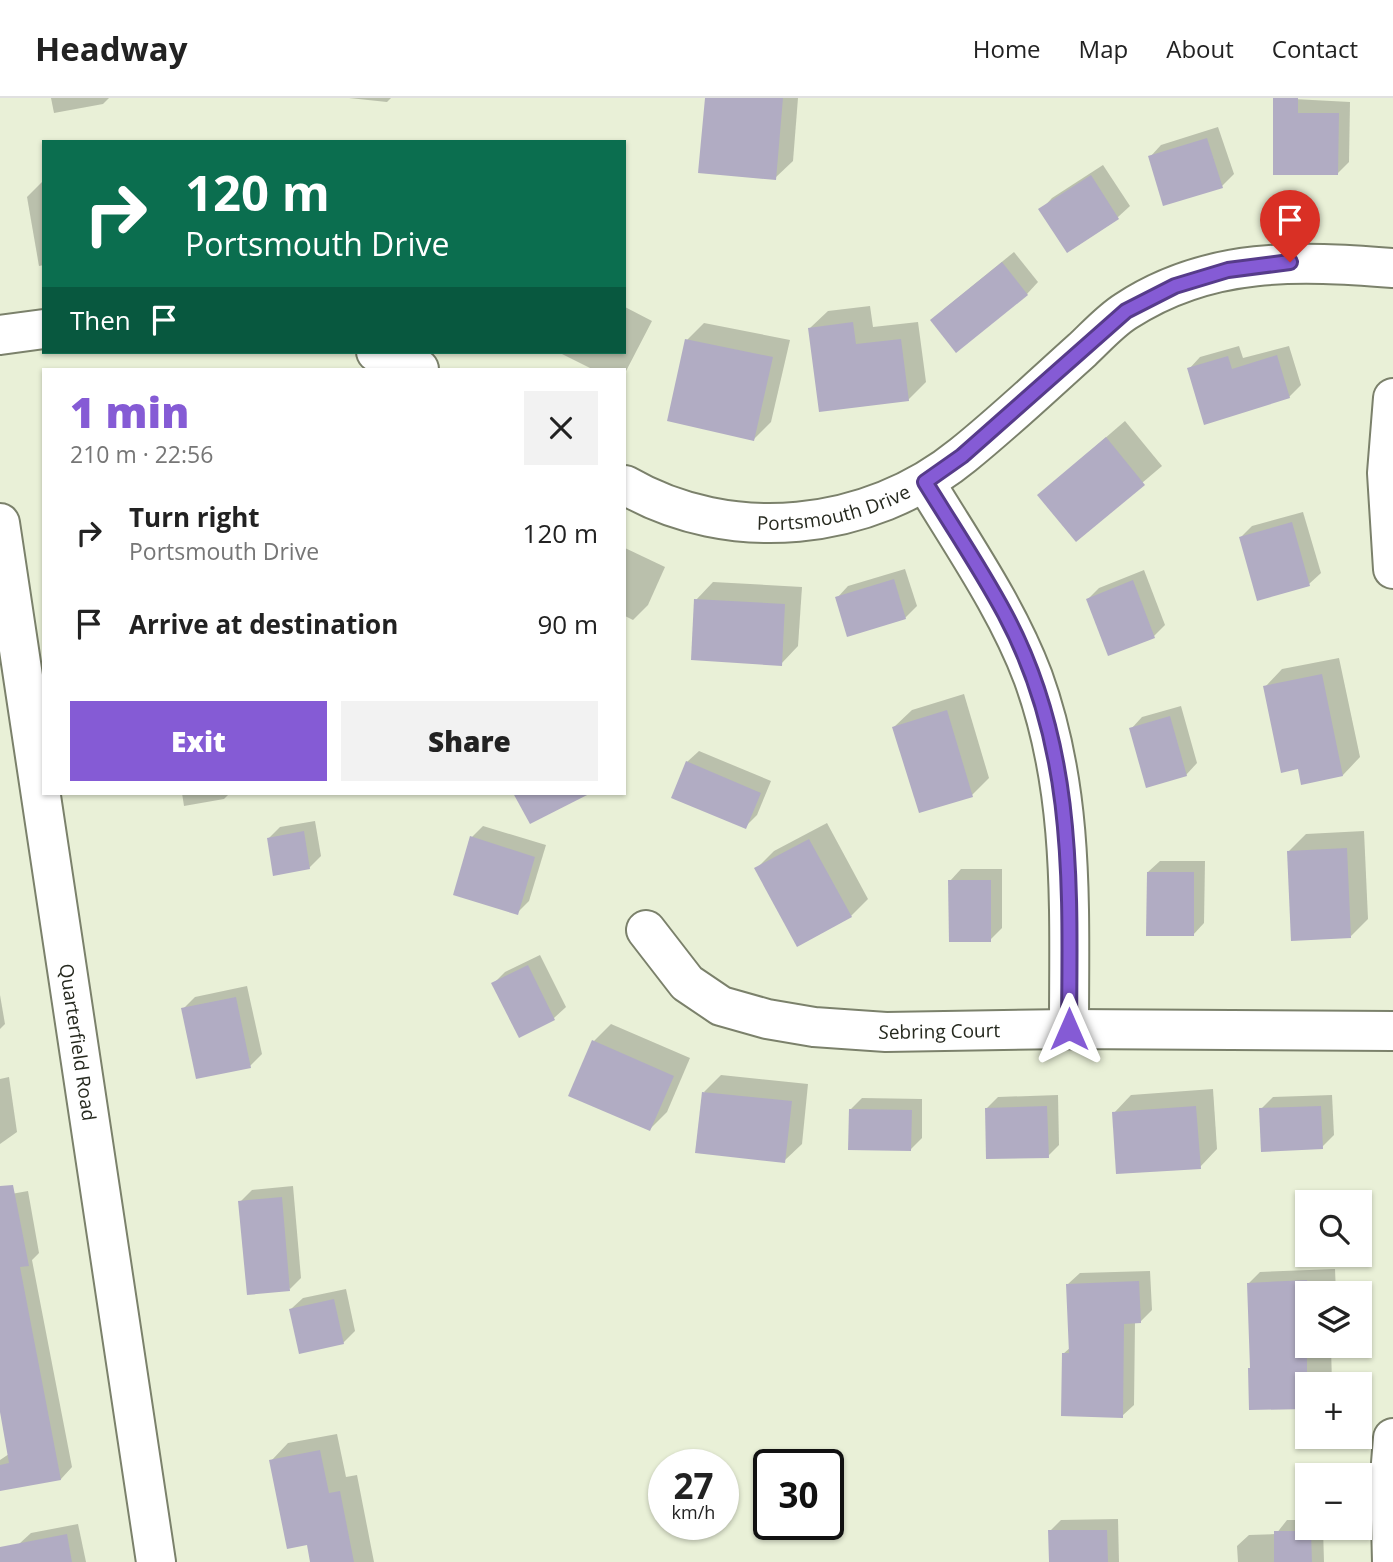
<!DOCTYPE html>
<html lang="en">
<head>
<meta charset="utf-8">
<style>
  :root { --surface:#fff; --page:#f2f2f2; --text:#222; --muted:#767676; --line:#e0e0e0; --accent:#855bd5 }
  body { margin:0; font-family:"Open Sans",sans-serif; background:var(--page); color:var(--text); height:100vh; display:flex; flex-direction:column; font-size:26px; white-space:nowrap }
  * { box-sizing:border-box; margin:0 }
  p { font-size:23px; color:var(--muted) }
  .icon { flex:none; width:38px; height:38px; fill:none; stroke:currentColor; stroke-width:2; stroke-linecap:round; stroke-linejoin:round }
  .map { position:relative; flex:1; overflow:hidden }
  .side { position:absolute; left:42px; top:270px; width:584px; height:427px; display:flex; flex-direction:column; background:var(--surface); border-radius:0px; box-shadow:0 2px 5px #0004 }
  .side>* { flex:none }
  .banner { position:absolute; left:42px; top:42px; width:584px; height:214px; border-radius:0px; box-shadow:0 2px 5px #0004; background:#0b6e4f; color:#fff; overflow:hidden }
  .fabs { position:absolute; left:1295px; top:1092px; display:grid; gap:14px }
  .fabs a { display:grid; place-items:center; width:77px; height:77px; border-radius:0px; background:var(--surface); box-shadow:0 2px 5px #0004; font-size:35px }
  .speed { position:absolute; left:648px; top:1351px; display:flex; gap:14px; font-size:35px; font-weight:700; text-align:center }
  .speed>* { display:grid; place-content:center; width:91px; height:91px; border-radius:50%; background:var(--surface); box-shadow:0 2px 5px #0004; line-height:1 }
  .speed small { font-size:18px; font-weight:400 }
  .speed .limit { border:4px solid #111; border-radius:10px; background:#fff; color:#111 }
  .pin { position:absolute; display:grid; place-items:center; width:60px; height:60px; color:#fff; margin:-72px -30px; border-radius:50% 50% 50% 0; rotate:-45deg; box-shadow:0 0 7px #0007 }
  .pin .icon { rotate:45deg }
  .me { position:absolute; width:77px; margin:-38px; rotate:0deg; stroke-linejoin:round; filter:drop-shadow(0 0 5px #0008) }
  .turn { display:flex; align-items:center; gap:24px; height:147px; padding:0 28px; font-size:32px }
  .turn .icon { width:91px; height:91px; stroke-width:2.5 }
  .turn b { display:block; font-size:49px; line-height:60px }
  .then { display:flex; align-items:center; height:66px; padding:0 28px; background:#0003; gap:14px; font-size:26px }
  .round { display:grid; place-items:center; flex:none; width:74px; height:74px; border-radius:0px; background:var(--page) }
  .head { display:flex; align-items:center; justify-content:space-between; height:119px; padding:0 28px }
  h1 { font-size:42px; font-weight:800; line-height:52px; color:var(--accent) }
  .cta { display:flex; gap:14px; margin-top:auto; padding:14px 28px }
  .cta a { flex:1; height:80px; border-radius:0px; background:var(--accent); color:#fff; font-size:28px; font-weight:800; line-height:80px; text-align:center }
  .cta a+a { background:var(--page); color:var(--text) }
  ul { padding:0; list-style:none }
  li { display:flex; align-items:center; gap:21px; height:91px; padding:0 28px }
  li div { flex:1 }
  li b { display:block; font-size:26px }
  li em { font-style:normal }
  header { display:flex; align-items:center; gap:42px; box-sizing:border-box; height:98px; padding:0 35px; background:var(--surface); border-bottom:2px solid var(--line) }
  header strong { font-size:33px }
  nav { display:flex; gap:38px; margin-inline-start:auto; font-size:24px }
  .map>svg:first-child { display:block }
</style>
</head>
<body>
<header>
<strong>Headway</strong>
<nav><a>Home</a><a>Map</a><a>About</a><a>Contact</a></nav>
</header>
<div class="map">
<svg width="1393" height="1464" viewBox="0 0 1393 1464">
  <rect width="100%" height="100%" fill="#e9f0d7"/>
  <g fill="#0003">
    <path d="M51 0H109L103 6 54 15Z"/>
    <path d="M349 0H391L387 4Z"/>
    <path d="M706 0H798L793 63 775 80Z"/>
    <path d="M1275 0 1350 4 1349 64 1338 75Z"/>
    <path d="M1218 29 1234 76 1222 88 1150 59 1161 47Z"/>
    <path d="M1103 67 1130 108 1118 119 1067 152 1041 112 1052 100Z"/>
    <path d="M44 82V167L39 168 27 99Z"/>
    <path d="M1014 154 1038 184 1027 196 944 211Z"/>
    <path d="M870 208 873 229 918 224 926 284 908 302 810 230 828 213Z"/>
    <path d="M625 209 652 223 625 275V271H592L560 255 625 254Z"/>
    <path d="M704 225 790 242 771 324 754 341 687 242Z"/>
    <path d="M1239 248 1243 260 1289 248 1301 287 1289 299 1189 271 1200 259Z"/>
    <path d="M1125 323 1162 368 1076 441 1039 397Z"/>
    <path d="M1303 414 1321 475 1309 486 1241 439 1252 428Z"/>
    <path d="M625 450 665 469 648 507 633 522 625 518Z"/>
    <path d="M905 471 917 508 905 520 837 500 848 488Z"/>
    <path d="M1144 472 1165 527 1154 538 1088 501 1099 490Z"/>
    <path d="M713 484 802 489 798 548 781 566 696 502Z"/>
    <path d="M1339 560 1360 659 1343 677 1299 669 1265 589 1282 571Z"/>
    <path d="M964 596 989 680 972 697 894 629 912 612Z"/>
    <path d="M1181 608 1197 665 1186 677 1131 631 1142 619Z"/>
    <path d="M699 653 771 683 757 717 745 729 687 664Z"/>
    <path d="M182 695H230L224 701 184 708Z"/>
    <path d="M315 723 321 758 309 770 268 741 280 729Z"/>
    <path d="M827 725 868 801 851 818 757 770 774 753Z"/>
    <path d="M483 728 546 747 529 803 517 815 472 739Z"/>
    <path d="M1364 733 1368 821 1351 838 1289 753 1306 736Z"/>
    <path d="M1160 763H1205L1204 825 1193 837 1148 774Z"/>
    <path d="M961 771H1002V830L990 842 950 783Z"/>
    <path d="M540 857 566 909 554 920 519 937 494 885 505 874Z"/>
    <path d="M247 888 262 956 250 968 183 911 195 899Z"/>
    <path d="M0 897 5 926 0 931Z"/>
    <path d="M611 926 690 960 667 1014 650 1031 594 943Z"/>
    <path d="M721 977 808 986 802 1046 784 1063 704 994Z"/>
    <path d="M9 979 17 1034 0 1046V981Z"/>
    <path d="M1213 991 1217 1051 1200 1069 1114 1015 1131 997Z"/>
    <path d="M1058 997 1059 1047 1048 1058 987 1010 998 999Z"/>
    <path d="M1332 997 1334 1037 1322 1049 1261 1011 1273 999Z"/>
    <path d="M862 1000 922 1001V1040L910 1052 851 1011Z"/>
    <path d="M293 1088 301 1180 290 1191 240 1104 252 1092Z"/>
    <path d="M28 1093 39 1155 32 1162 72 1369 61 1381 0 1391V1362L9 1356 0 1304V1098Z"/>
    <path d="M1335 1171 1336 1195H1307V1248H1331L1332 1286H1307V1309L1250 1310 1252 1268 1248 1186 1260 1174Z"/>
    <path d="M1150 1173 1152 1212 1140 1224H1135L1134 1307 1122 1318 1063 1256 1071 1249 1068 1186 1080 1175Z"/>
    <path d="M346 1191 355 1233 343 1245 291 1211 303 1200Z"/>
    <path d="M337 1336 346 1379 357 1377 374 1464H312L308 1445 271 1363 288 1345Z"/>
    <path d="M1118 1421 1119 1464H1051L1050 1433 1061 1422Z"/>
    <path d="M1287 1422H1307V1430H1323L1324 1464H1238L1237 1448 1249 1437 1276 1436Z"/>
    <path d="M78 1426 86 1464H14L19 1446 31 1435Z"/>
  </g>
  <g fill="#b1acc3">
    <path d="M705 0H783L776 82 698 75Z"/>
    <path d="M1273 0H1298V15H1339L1338 77H1273Z"/>
    <path d="M1207 40 1223 90 1163 108 1148 58Z"/>
    <path d="M1091 77 1119 121 1067 155 1038 111Z"/>
    <path d="M1002 164 1028 197 956 255 930 222Z"/>
    <path d="M853 224 856 246 901 241 909 303 819 314 808 230Z"/>
    <path d="M685 241 773 259 754 343 667 323Z"/>
    <path d="M1277 257 1290 300 1204 327 1187 270 1228 258 1232 271Z"/>
    <path d="M1106 339 1145 387 1076 444 1037 397Z"/>
    <path d="M1292 424 1310 488 1257 503 1239 439Z"/>
    <path d="M894 481 906 521 847 539 835 499Z"/>
    <path d="M1133 482 1155 540 1108 558 1086 501Z"/>
    <path d="M694 501 785 506 782 568 691 562Z"/>
    <path d="M1322 576 1343 678 1301 687 1298 671 1281 675 1263 588Z"/>
    <path d="M947 612 973 699 919 715 892 629Z"/>
    <path d="M1170 618 1187 678 1146 690 1129 630Z"/>
    <path d="M686 663 761 695 746 731 671 700Z"/>
    <path d="M513 695H591L530 726Z"/>
    <path d="M304 733 310 771 273 778 267 740Z"/>
    <path d="M470 738 535 759 518 817 453 797Z"/>
    <path d="M809 741 852 819 797 849 754 770Z"/>
    <path d="M1347 750 1351 840 1291 843 1287 753Z"/>
    <path d="M1147 774H1194V838H1146Z"/>
    <path d="M948 782H991V844H949Z"/>
    <path d="M528 867 555 922 519 940 491 885Z"/>
    <path d="M236 899 251 970 196 981 181 910Z"/>
    <path d="M592 942 674 978 650 1033 568 998Z"/>
    <path d="M702 994 792 1003 785 1065 695 1055Z"/>
    <path d="M1047 1008 1049 1060 986 1061 985 1010Z"/>
    <path d="M1196 1008 1201 1071 1116 1076 1112 1014Z"/>
    <path d="M1321 1008 1323 1051 1261 1054 1259 1010Z"/>
    <path d="M849 1011 912 1012 911 1053 848 1052Z"/>
    <path d="M13 1087 29 1168 20 1169 61 1382 0 1393V1367L9 1365 0 1314V1088Z"/>
    <path d="M282 1099 290 1193 247 1197 238 1103Z"/>
    <path d="M1307 1182V1311L1249 1312 1248 1270H1250L1247 1185Z"/>
    <path d="M1139 1183 1141 1225 1124 1226 1123 1320 1061 1318 1062 1255H1069L1066 1186Z"/>
    <path d="M334 1201 344 1246 299 1256 289 1211Z"/>
    <path d="M320 1352 329 1395 340 1393 354 1464H310L307 1447 287 1451 269 1362Z"/>
    <path d="M1048 1432H1107L1108 1464H1049Z"/>
    <path d="M1274 1433H1311L1312 1464H1274Z"/>
    <path d="M67 1436 72 1464H0V1449Z"/>
  </g>
  <g fill="none" stroke-linecap="round" stroke-linejoin="round">
    <defs>
      <g id="minor">
        <path d="M0 237 44 231"/>
        <path d="M376 254 419 271"/>
        <path d="M1393 300 1387 375 1393 471"/>
        <path d="M925 384C963 447 1007 510 1033 579 1075 695 1069 810 1069 931"/>
        <path id="s1" d="M625 387C730 448 869 434 963 357 1004 324 1043 287 1082 252 1096 239 1110 223 1126 213 1210 158 1299 163 1393 170"/>
        <path id="s2" d="M0 425 156 1464"/>
        <path id="s3" d="M646 832 687 885 721 908 767 921 814 929 886 934 1069 931 1393 933"/>
        <path d="M1392 1464 1390 1378 1393 1340"/>
      </g>
    </defs>
    <use href="#minor" stroke="#7b816b" stroke-width="42"/>
    <use href="#minor" stroke="#fff" stroke-width="38"/>
  </g>
  <g fill="none" stroke-linecap="round" stroke-linejoin="round">
    <defs>
      <path id="route" d="M1069 931C1070 786 1076 649 1005 516 981 471 952 428 925 384L962 358 1126 213 1175 188 1228 172 1290 164"/>
    </defs>
    <use href="#route" stroke="#563b8a" stroke-width="18"/>
    <use href="#route" stroke="#855bd5" stroke-width="12"/>
  </g>
  <g text-anchor="middle" stroke-width="6" stroke-linejoin="round" paint-order="stroke">
    <g font-size="19" fill="#26291f" stroke="#f6fde4">
      <text dy="7" stroke="none"><textPath href="#s1" startOffset="217">Portsmouth Drive</textPath></text>
      <text dy="7" stroke="none"><textPath href="#s3" startOffset="329">Sebring Court</textPath></text>
      <text dy="7" stroke="none"><textPath href="#s2" startOffset="525">Quarterfield Road</textPath></text>
    </g>
  </g>
</svg>
<div class="fabs">
<a><svg class="icon" aria-label="search" viewBox="0 0 24 24"><circle cx="10" cy="10" r="6"/><path d="M15 15l6 6"/></svg></a>
<a><svg class="icon" aria-label="layers" viewBox="0 0 24 24"><path d="M12 4l9 5-9 5-9-5zM3 14l9 5 9-5"/></svg></a>
<a>+</a>
<a>−</a>
</div>
<div class="speed"><div>27<small>km/h</small></div><div class="limit">30</div></div>
<div class="pin" style="left:1290px;top:164px;background:#d93025"><svg class="icon" aria-label="arrive" viewBox="0 0 24 24"><path d="M6 21V4h12l-3 4 3 4H6"/></svg></div>
<svg class="me" style="left:1069px;top:931px" viewBox="-20 -20 40 40"><path d="M0-17L14 15 0 8-14 15z" fill="#855bd5" stroke="#fff" stroke-width="4"/></svg>
<div class="banner">
<div class="turn"><svg class="icon" aria-label="right" viewBox="0 0 24 24"><path d="M7 20v-9h11M14 6l5 5-5 5"/></svg><div><b>120 m</b>Portsmouth Drive</div></div>
<div class="then">Then<svg class="icon" aria-label="arrive" viewBox="0 0 24 24"><path d="M6 21V4h12l-3 4 3 4H6"/></svg></div>
</div>
<section class="side">
<div class="head"><div><h1>1 min</h1><p>210 m · 22:56</p></div><a class="round"><svg class="icon" aria-label="close" viewBox="0 0 24 24"><path d="M6 6l12 12M18 6L6 18"/></svg></a></div>
<ul>
<li><svg class="icon" aria-label="right" viewBox="0 0 24 24"><path d="M7 20v-9h11M14 6l5 5-5 5"/></svg><div><b>Turn right</b><p>Portsmouth Drive</p></div><em>120 m</em></li>
<li><svg class="icon" aria-label="arrive" viewBox="0 0 24 24"><path d="M6 21V4h12l-3 4 3 4H6"/></svg><div><b>Arrive at destination</b></div><em>90 m</em></li>
</ul>
<div class="cta"><a>Exit</a><a>Share</a></div>
</section>
</div>
</body>
</html>
